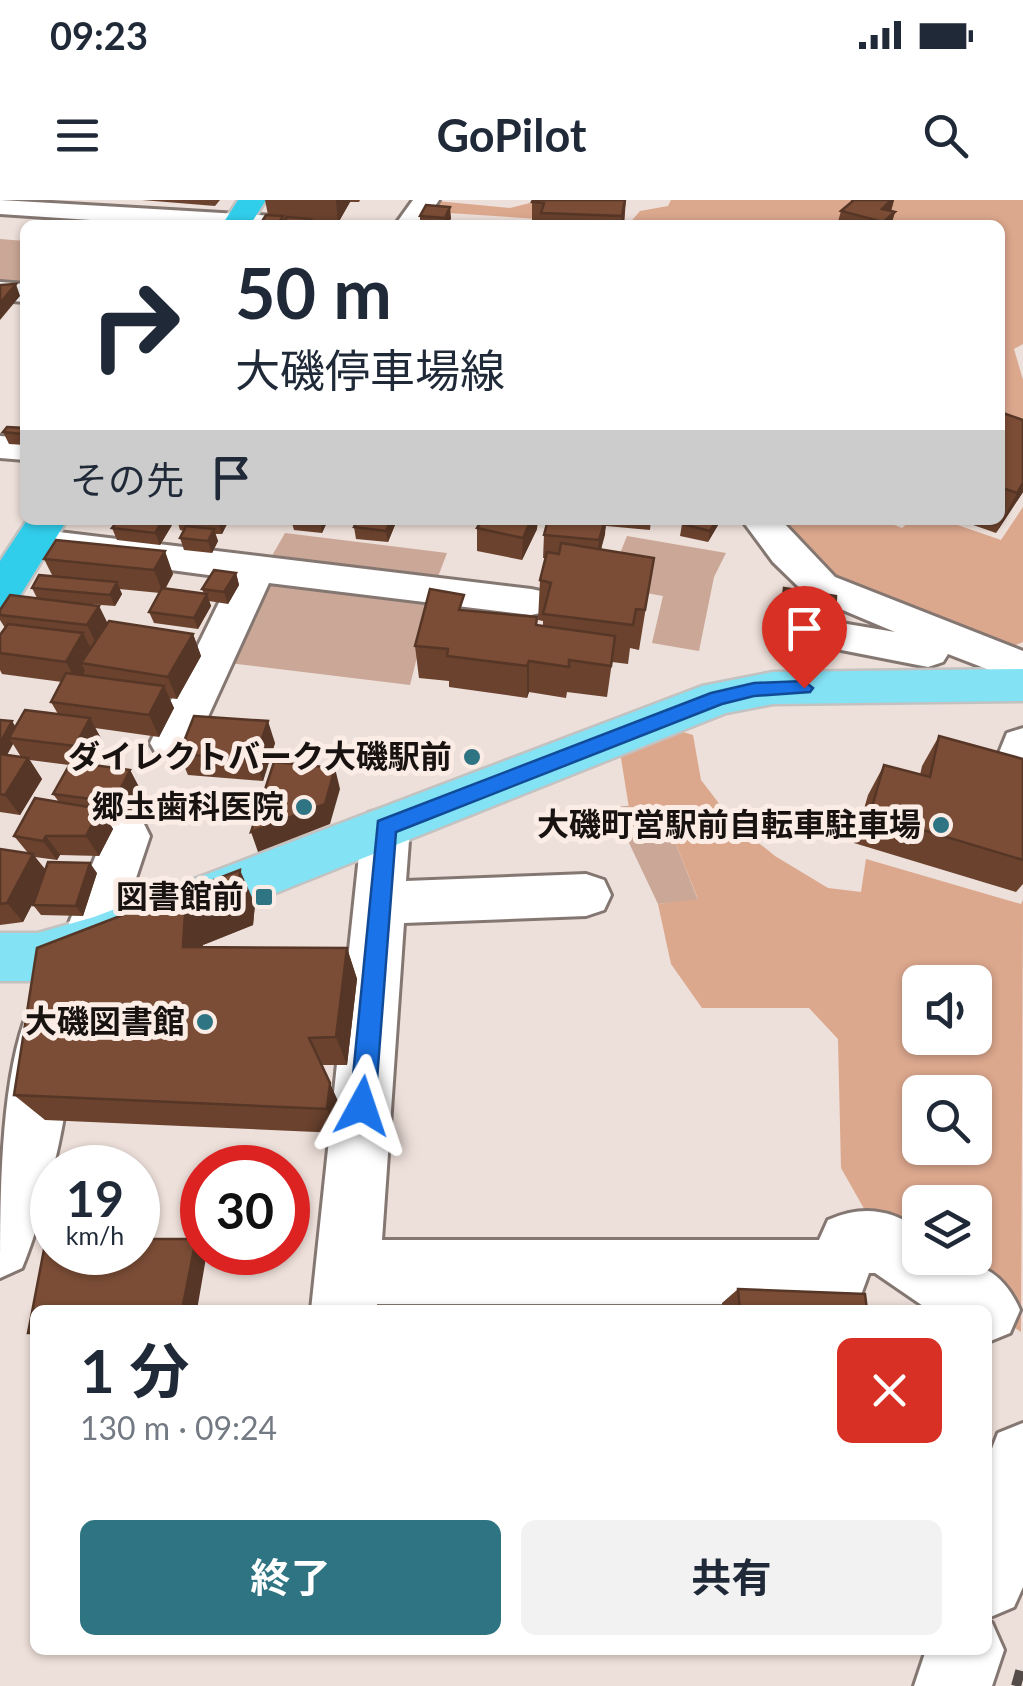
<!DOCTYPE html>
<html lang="ja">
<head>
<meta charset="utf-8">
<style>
  :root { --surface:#fff; --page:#f2f2f3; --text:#1f2937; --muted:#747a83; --accent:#2f7483 }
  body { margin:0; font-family:Lato,"Noto Sans JP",sans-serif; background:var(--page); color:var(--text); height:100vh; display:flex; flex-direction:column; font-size:38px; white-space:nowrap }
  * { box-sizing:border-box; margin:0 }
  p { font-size:32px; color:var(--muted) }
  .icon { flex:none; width:55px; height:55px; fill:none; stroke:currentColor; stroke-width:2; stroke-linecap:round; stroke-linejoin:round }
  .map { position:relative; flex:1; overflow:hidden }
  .panel { position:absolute; left:30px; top:1105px; width:962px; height:350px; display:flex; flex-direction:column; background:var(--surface); border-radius:15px; box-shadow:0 2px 8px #0004 }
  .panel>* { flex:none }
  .hud { position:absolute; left:20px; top:20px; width:985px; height:305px; border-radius:15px; box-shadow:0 2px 8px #0004; background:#fff; color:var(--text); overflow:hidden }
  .buttons { position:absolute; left:902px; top:765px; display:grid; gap:20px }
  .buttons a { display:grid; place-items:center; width:90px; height:90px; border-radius:15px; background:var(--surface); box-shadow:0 2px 8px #0004; font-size:50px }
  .speed { position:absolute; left:30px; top:945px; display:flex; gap:20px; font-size:50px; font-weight:700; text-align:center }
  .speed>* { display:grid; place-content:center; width:130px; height:130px; border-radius:50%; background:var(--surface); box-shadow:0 2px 8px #0004; line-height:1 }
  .speed small { font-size:25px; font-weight:400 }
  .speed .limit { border:15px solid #d22; background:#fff; color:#111 }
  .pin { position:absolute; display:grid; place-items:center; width:85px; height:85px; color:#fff; margin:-102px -42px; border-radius:50% 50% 50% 0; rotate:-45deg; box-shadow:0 0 10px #0007 }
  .pin .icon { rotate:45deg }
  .me { position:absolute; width:110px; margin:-55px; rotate:5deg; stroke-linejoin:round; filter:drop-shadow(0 0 8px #0008) }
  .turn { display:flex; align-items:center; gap:35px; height:210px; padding:0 50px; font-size:45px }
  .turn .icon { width:130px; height:130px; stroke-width:2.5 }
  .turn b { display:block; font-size:70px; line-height:85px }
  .then { display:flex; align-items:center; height:95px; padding:0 50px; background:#0003; gap:20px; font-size:38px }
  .round { display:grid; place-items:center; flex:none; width:105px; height:105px; border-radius:15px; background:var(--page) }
  .headline { display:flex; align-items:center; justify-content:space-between; height:170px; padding:0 50px }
  h1 { font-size:60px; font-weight:700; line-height:75px }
  .cta { display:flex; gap:20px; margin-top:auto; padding:20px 50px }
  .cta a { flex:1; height:115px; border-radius:15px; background:var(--accent); color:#fff; font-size:40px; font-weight:700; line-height:115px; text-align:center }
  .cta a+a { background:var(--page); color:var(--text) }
  .status { display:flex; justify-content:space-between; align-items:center; height:70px; padding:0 50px; background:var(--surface); direction:ltr }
  .status svg { height:28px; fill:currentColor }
  header { display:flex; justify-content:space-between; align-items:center; height:130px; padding:0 50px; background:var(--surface); font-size:45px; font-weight:700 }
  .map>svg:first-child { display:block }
</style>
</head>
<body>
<div class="status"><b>09:23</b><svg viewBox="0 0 49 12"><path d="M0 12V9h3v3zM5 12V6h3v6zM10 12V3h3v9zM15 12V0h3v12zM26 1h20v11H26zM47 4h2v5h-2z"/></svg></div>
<header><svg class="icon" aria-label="menu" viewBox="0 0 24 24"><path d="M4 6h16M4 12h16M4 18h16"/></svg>GoPilot<svg class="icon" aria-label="search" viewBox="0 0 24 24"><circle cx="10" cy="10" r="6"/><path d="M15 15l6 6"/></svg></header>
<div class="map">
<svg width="1023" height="1486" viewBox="0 0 1023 1486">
  <rect width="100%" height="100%" fill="#eddfd9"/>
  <g fill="#caa796">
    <path d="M0 39 25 41V90L0 88Z"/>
    <path d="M285 333 447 353 436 382 410 485 212 461Z"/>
    <path d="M627 336 726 353 714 377 699 451 652 443 663 396 612 387 609 381Z"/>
    <path d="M654 604 675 642 698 700 658 704 612 607Z"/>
  </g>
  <g fill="#dba78d" fill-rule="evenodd">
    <path d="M426 0 510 8 538 1 585 22 418 11Z"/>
    <path d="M671 0H1023V144L1014 149 1023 180V253L1000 240V25H628L640 11 668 6Z"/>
    <path d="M1023 307V442L994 454 821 386 761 320H882L902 328 911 320H943L1001 340Z"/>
    <path d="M677 530 693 535 701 580 734 623 775 656 828 688 861 692 866 659 1021 704 1023 700 1021 1132 883 1042 841 968 838 839 809 808H702L671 764 658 704 698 699 675 642 654 605 629 608 620 552ZM920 782H975V838H920ZM920 892H975V948H920ZM920 1002H975V1058H920Z"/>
  </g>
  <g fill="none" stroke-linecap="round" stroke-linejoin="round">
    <defs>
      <g id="minor">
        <path d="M0 0 291 17 305 25H166L0 14Z"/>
        <path d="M413 0H439L423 25H395Z"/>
        <path d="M0 82 25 84V102L0 100Z"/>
        <path d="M0 236 25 238V260L0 258Z"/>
        <path d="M742 320H781L835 377 1023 451V483L948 454 943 462 928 467 826 447 820 437 826 427 841 423 895 432 807 395 773 362Z"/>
        <path d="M34 329 531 389 545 392 551 402 545 412 531 415 269 383 196 543 189 555 173 560 157 555 150 543 231 378 20 350 15 341 20 332Z"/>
        <path d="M1023 528V594L1011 598 994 593 988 580 1007 533Z"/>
        <path d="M386 608 403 613 410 627 406 681 586 674 604 680 611 695 604 710 586 716 404 723 382 1040H819L828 1020C862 1005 889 1009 920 1029V1058C966 1058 1000 1063 1020 1110L1010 1133 988 1142V1110H929L875 1073H869L861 1095 838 1104H377V1110H311L362 627 369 613Z"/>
        <path d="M126 617 143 622 150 636 121 723 125 739 118 755 99 761 80 755 69 723 109 622Z"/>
        <path d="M44 815 64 822C85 869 43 1018 22 1068L0 1078C0 1000 0 893 24 822Z"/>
        <path d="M1023 1223V1387L1014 1407 988 1418V1259L998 1233Z"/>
        <path d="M988 1421 992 1423 1004 1450 992 1486H914L926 1450H988Z"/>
      </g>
      <path id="major" d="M1023 469V501L773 504 726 513 118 756 38 781H0V733H38L94 717 702 486 773 472Z"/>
      <g id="highway">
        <path d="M238 0H266L250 25H222Z"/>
        <path d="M27 320H67L15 404 0 408V361Z"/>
      </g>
    </defs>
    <use href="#minor" stroke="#847772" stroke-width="6"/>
    <use href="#major" stroke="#c3c2c1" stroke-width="5"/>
    <use href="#highway" stroke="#c3c2c1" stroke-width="5"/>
    <use href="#minor" fill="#fff" fill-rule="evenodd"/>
    <use href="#major" fill="#83e2f4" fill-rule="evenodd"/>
    <use href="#highway" fill="#31ceec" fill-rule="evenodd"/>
    <path stroke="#544c49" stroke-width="10" stroke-dasharray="16 16" stroke-linecap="butt" d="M1016 1486 1023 1461"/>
  </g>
  <g fill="#6a422e" fill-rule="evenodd">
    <path d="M142 0H220L215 6Z"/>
    <path d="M265 0H360L359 2H350L338 23 311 22 312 25H261L268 15Z"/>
    <path d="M626 0 624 25H532V2Z"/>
    <path d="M851 0H894L891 11 895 12 891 25H837L841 11 851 3Z"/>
    <path d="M420 16 451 18 448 25H420Z"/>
    <path d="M1000 212 1023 292 996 333 959 320H1000Z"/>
    <path d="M25 228V245L9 244 3 232Z"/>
    <path d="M175 320 160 345 117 340 112 328Z"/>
    <path d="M177 320H229L222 334H215L218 341 212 353 184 350 180 338 184 331 180 330Z"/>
    <path d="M291 320H328L322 333 294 330Z"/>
    <path d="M357 320H397L388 342 356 339 354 327Z"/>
    <path d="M548 320H651L650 330 606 326 601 350 654 358 639 450 630 448 628 464 612 462 607 497 567 492 566 498 529 492 527 498 449 487V481L419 478 415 446 464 410 543 426V421L538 420 540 380 546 358H543L544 335Z"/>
    <path d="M721 320 708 342 680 336 682 324Z"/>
    <path d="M477 328 537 329 522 360 477 351Z"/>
    <path d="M56 340 173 374 165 389 204 394 202 389 236 373 239 385 228 404 209 401 211 406 198 429 154 423 149 412 160 393 119 389 122 394 115 406 75 403 99 406 107 423 193 434 201 456 177 499 169 498 174 508 159 537 95 528 102 540 88 565 130 570 141 591 126 622 107 619 113 629 99 656 60 655 57 660 35 657 46 670 97 673 83 716 41 715 33 705 37 695 23 722 0 725V649L28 653 14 636 59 602 53 594 69 565 30 560 42 579 20 615 0 612V520L16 527 58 514 51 502 62 482 2 474 0 470V435L5 428 0 420V410L37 398 32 388 53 377 44 359ZM13 544 21 557 7 555Z"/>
    <path d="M784 388 834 433 826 456 773 448 777 411Z"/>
    <path d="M939 536 1023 559V684L1016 692 854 643 868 595 884 565 920 575 922 566Z"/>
    <path d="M275 543 263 581 188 575 179 554Z"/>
    <path d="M255 704 253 725 203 745V747L347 748 357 779 347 865H321L341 908 339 933 45 920 14 895Z"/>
    <path d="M738 1089 867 1110H722V1103Z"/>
  </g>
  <g fill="#563626">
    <path d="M336 0H350V2L338 23Z"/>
    <path d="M625 0 624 25H621L622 16Z"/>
    <path d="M888 0H894L889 18 895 12 891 25H883L882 9Z"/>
    <path d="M450 7 451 18 448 25H445V18Z"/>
    <path d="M16 84 20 96 0 120V103Z"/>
    <path d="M1023 283V292L996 333 1017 293Z"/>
    <path d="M163 320H175L160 345 155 333Z"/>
    <path d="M219 320H229L222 334 218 322Z"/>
    <path d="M321 320H328L322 333 320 321Z"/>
    <path d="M391 320H397L388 342 386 331Z"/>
    <path d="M531 320H538L537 329 522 360 523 338Z"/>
    <path d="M605 320H606L605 335 597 363 599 340Z"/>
    <path d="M717 320H721L708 342 710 331Z"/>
    <path d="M214 329 218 341 212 353 208 341Z"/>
    <path d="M165 351 173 374 163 393 154 370Z"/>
    <path d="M236 373 239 385 228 404 224 392Z"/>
    <path d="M117 382 122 394 115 406 110 395Z"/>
    <path d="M207 394 211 406 198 429 194 418Z"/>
    <path d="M99 406 110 428 98 447 87 425Z"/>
    <path d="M83 433 94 455 81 463 85 471 78 484 66 462Z"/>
    <path d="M193 434 201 456 177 499 168 477Z"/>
    <path d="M529 461V492L527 498V466Z"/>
    <path d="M164 486 174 508 159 537 149 515Z"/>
    <path d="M90 518 102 540 87 567 75 546Z"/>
    <path d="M12 521 19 532 9 538 13 544 4 560 0 554V543Z"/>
    <path d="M268 521 275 543 263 581 255 560Z"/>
    <path d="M28 558 42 579 20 615 5 595Z"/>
    <path d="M335 568 340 589 330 624 258 652 251 632Z"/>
    <path d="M130 570 141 591 126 622 114 602Z"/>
    <path d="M100 609 113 629 99 656 86 636Z"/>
    <path d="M46 636 60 655 57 660 43 641Z"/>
    <path d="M33 654 48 674 23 722 7 703Z"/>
    <path d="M90 663 97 673 83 716 76 706Z"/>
    <path d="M240 670 255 704 253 725 203 745 202 778 183 747 185 713Z"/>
    <path d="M347 748 357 779 347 865 336 837Z"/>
    <path d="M330 883 341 908 339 933 327 909Z"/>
    <path d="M196 1039 202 1044V1052H207L197 1110H182Z"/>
  </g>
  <g fill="#7b4d36" stroke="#563626" stroke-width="2.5">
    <path d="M533 0H625L622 16 541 13 544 3 532 2Z"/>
    <path d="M854 0H891L882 9 895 12 883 22 841 11Z"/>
    <path d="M426 5 450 7 445 18 420 16Z"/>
    <path d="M266 15 283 16 278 24 261 23Z"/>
    <path d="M287 17 311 19 307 25 283 23Z"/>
    <path d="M16 84 0 103V85Z"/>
    <path d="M1000 212 1023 220V283L1017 293 1000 287Z"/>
    <path d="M7 227 25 228 22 234 3 232Z"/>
    <path d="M118 320H163L155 333 112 328Z"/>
    <path d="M191 320H219L218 322Z"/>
    <path d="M357 320H391L386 331 354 327Z"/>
    <path d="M482 320H531L523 338 477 328Z"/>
    <path d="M548 320H605L599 340 544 335Z"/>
    <path d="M684 320H717L710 331 682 324Z"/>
    <path d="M186 326 214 329 208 341 180 338Z"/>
    <path d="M56 340 165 351 154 370 44 359Z"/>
    <path d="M561 343 654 358 645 410 636 409 633 425 543 414 551 383 540 380 547 352 559 354Z"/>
    <path d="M214 370 236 373 224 392 202 389Z"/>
    <path d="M39 375 117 382 110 395 32 388Z"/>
    <path d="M162 388 207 394 194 418 149 412Z"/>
    <path d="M784 388 836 396 834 433 780 426Z"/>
    <path d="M430 389 464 395 459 410 537 417 536 425 615 436 611 466 569 460V467L529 461 527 466 447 456 448 449 415 446Z"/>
    <path d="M10 395 99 406 87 425 0 415V410Z"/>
    <path d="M109 421 193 434 168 477 81 463Z"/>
    <path d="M8 424 83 433 66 462 0 453V435Z"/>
    <path d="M66 473 164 486 149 515 51 502Z"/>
    <path d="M25 510 90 518 75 546 9 538Z"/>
    <path d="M194 516 268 521 255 560 179 554Z"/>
    <path d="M0 520 12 521 0 543Z"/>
    <path d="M939 536 1023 559V660L870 614 884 565 930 577Z"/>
    <path d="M0 554 28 558 5 595 0 594Z"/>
    <path d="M71 562 130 570 114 602 53 594Z"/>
    <path d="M274 562 335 568 325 604 251 632Z"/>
    <path d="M35 598 100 609 86 636H46L43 641 14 636Z"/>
    <path d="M0 649 33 654 7 703 0 704Z"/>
    <path d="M48 662 90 663 76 706 33 705Z"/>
    <path d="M240 670 238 692 185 713 183 747 347 748 336 837 309 838 330 883 327 909 14 895 37 748Z"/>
    <path d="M46 1039H52V1052H138V1039H196L182 1110H35V1133H28Z"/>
    <path d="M738 1089 865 1094 867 1110H740Z"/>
  </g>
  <path fill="#1a73e8" stroke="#114b97" stroke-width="2.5" d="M804 481 813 488 810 492 754 496 722 504 396 632 375 906 371 914 362 918 353 914 350 906 378 621 711 493 754 483Z"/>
  <g fill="#2f7483" stroke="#fbede6" stroke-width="4">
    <circle cx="472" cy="557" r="10"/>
    <circle cx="304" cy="607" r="10"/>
    <circle cx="941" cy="625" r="10"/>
    <rect x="254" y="687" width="20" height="20" rx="5"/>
    <circle cx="205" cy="822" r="10"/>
  </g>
  <g text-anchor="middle" stroke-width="10" stroke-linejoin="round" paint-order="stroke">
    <g font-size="32" font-weight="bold" fill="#181311" stroke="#fbede6" text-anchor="end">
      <text x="452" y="568">ダイレクトバーク大磯駅前</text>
      <text x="284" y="618">郷圡歯科医院</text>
      <text x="921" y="636">大磯町営駅前自転車駐車場</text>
      <text x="244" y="708">図書館前</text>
      <text x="185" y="833">大磯図書館</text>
    </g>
  </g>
</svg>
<div class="buttons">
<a><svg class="icon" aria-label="sound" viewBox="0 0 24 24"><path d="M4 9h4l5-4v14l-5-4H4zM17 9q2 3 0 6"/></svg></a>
<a><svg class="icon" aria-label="search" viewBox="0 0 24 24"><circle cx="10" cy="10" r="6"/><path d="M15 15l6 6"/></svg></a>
<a><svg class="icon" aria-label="layers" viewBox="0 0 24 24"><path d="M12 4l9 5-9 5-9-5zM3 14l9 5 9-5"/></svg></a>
</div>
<div class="speed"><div>19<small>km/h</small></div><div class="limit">30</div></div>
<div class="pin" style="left:804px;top:488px;background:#d93025"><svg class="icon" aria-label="arrive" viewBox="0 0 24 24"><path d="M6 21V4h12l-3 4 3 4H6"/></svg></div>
<svg class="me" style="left:362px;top:906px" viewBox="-20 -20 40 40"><path d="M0-17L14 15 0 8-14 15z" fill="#1a73e8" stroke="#fff" stroke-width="4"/></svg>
<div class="hud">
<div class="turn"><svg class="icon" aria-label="right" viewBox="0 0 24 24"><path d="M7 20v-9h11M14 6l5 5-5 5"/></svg><div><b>50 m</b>大磯停車場線</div></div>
<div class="then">その先<svg class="icon" aria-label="arrive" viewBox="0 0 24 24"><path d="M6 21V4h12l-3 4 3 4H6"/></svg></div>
</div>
<section class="panel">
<div class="headline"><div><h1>1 分</h1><p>130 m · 09:24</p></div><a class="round" style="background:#d93025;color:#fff"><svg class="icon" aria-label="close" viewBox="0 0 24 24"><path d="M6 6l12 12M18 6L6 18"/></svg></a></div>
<div class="cta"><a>終了</a><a>共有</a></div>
</section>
</div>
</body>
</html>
